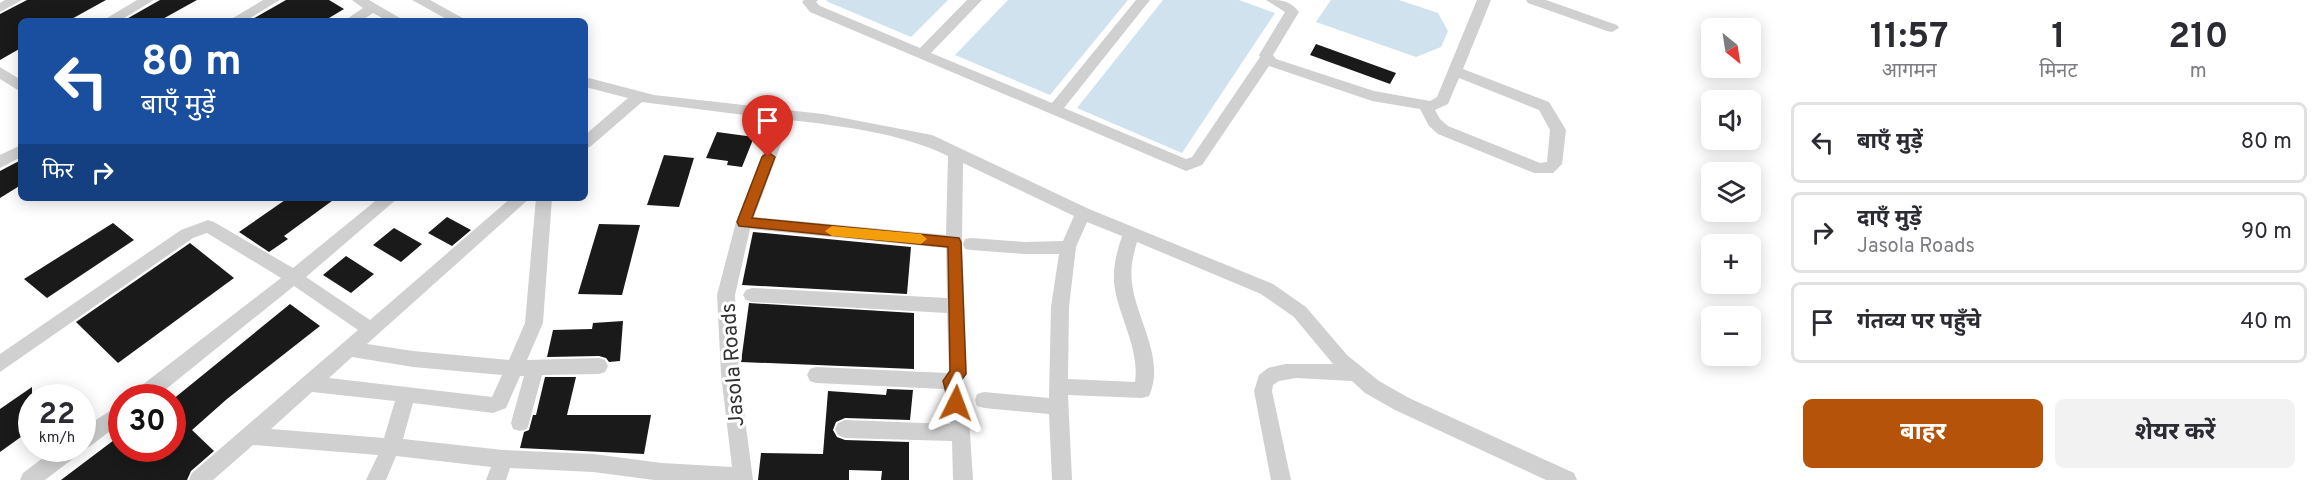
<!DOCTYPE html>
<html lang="hi">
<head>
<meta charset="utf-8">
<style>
  :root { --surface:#fff; --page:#f2f2f3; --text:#2b2b33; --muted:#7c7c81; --line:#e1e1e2; --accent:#b45309 }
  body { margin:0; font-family:Overpass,"Noto Sans Devanagari",sans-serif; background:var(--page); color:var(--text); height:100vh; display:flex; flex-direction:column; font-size:22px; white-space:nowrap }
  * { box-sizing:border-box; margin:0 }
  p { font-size:20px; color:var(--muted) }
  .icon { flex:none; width:33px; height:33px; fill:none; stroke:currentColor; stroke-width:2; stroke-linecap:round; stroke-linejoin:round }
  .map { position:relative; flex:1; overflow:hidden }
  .side { display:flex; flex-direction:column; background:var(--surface); width:540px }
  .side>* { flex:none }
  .hud { position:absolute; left:18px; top:18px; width:570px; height:183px; border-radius:9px; box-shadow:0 3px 15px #0003; background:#1a4fa0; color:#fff; overflow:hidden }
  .needle { width:39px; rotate:150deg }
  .fabs { position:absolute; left:1701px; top:18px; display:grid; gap:12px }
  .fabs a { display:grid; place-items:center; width:60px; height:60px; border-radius:9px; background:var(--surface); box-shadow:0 3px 15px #0003; font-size:30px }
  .speed { position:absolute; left:18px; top:384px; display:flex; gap:12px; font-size:30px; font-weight:700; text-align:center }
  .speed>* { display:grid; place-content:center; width:78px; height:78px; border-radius:50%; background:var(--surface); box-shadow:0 3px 15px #0003; line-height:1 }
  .speed small { font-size:15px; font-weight:400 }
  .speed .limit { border:9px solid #d22; background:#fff; color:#111 }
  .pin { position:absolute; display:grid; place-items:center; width:51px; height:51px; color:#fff; margin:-62px -26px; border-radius:50% 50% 50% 0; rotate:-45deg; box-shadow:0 0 6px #0007 }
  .pin .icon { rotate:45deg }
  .me { position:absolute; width:66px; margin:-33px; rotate:3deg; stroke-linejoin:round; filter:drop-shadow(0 0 4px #0008) }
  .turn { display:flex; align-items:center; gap:21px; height:126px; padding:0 24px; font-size:27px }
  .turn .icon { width:78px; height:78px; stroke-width:2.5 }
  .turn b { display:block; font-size:42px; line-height:51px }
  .then { display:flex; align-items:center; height:57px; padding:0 24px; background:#0003; gap:12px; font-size:22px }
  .eta { display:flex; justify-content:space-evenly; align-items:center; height:102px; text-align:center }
  .eta b { font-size:36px; font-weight:700; line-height:42px }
  .cta { display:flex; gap:12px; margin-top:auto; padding:12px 24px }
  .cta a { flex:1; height:69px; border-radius:9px; background:var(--accent); color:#fff; font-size:24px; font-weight:700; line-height:69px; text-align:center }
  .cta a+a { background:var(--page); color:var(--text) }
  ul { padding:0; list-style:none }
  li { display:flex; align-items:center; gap:18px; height:81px; margin:0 12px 9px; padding:0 12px; border:3px solid var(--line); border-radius:9px }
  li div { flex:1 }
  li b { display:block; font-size:22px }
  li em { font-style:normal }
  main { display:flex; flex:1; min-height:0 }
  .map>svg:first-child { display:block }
</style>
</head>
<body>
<main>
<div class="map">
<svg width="1779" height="480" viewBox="0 0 1779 480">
  <rect width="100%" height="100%" fill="#fff"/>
  <g fill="#cfe2ee">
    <path d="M828 0H948L911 37 826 1Z"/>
    <path d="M1008 0H1128L1050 95 955 55Z"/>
    <path d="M1163 0H1239L1275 13 1182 153 1077 108Z"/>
    <path d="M1331 0H1399L1438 13 1448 31 1441 47 1416 57 1316 22Z"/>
  </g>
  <g fill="#1a1a1a">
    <path d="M27 0H106L68 21H21V48L0 60V14Z"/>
    <path d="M160 0H197L159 21H123Z"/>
    <path d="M286 0H329L344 9 324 21H249Z"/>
    <path d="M1316 44 1396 73 1390 84 1310 55Z"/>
    <path d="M717 132 754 137 742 167 727 165 728 161 706 158Z"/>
    <path d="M664 155 694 158 679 207 647 205Z"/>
    <path d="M21 160V185L0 198V171Z"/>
    <path d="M288 198H336L284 236 288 239 269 252 239 232Z"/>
    <path d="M447 217 471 230 452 246 428 233Z"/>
    <path d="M113 223 134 240 47 298 24 279Z"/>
    <path d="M599 224 640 225 622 295 578 294Z"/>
    <path d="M394 228 422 244 401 262 373 245Z"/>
    <path d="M753 232 911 247 907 294 742 285Z"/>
    <path d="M190 243 234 278 118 363 76 322Z"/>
    <path d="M346 256 374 274 351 293 323 275Z"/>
    <path d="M749 303 914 313V369L741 362Z"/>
    <path d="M290 304 320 326 227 399 192 430 214 451 191 471 187 480H61L122 434V448H146L158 460 172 449V400Z"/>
    <path d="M623 321 620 361 609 362 606 358 599 356 547 357 553 330 592 329 593 323Z"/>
    <path d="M545 377H576L567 415H651L644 454 520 448 524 432 529 430 533 415H536Z"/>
    <path d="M32 387V429L0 452V409Z"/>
    <path d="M887 389 913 390 910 420 845 418 836 422 833 430 837 437 845 440 909 442V480H881L882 471 849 470V480H758L761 453 823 454 828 391 886 395Z"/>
  </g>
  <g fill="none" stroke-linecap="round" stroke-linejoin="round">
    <g fill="#d0d0d0" fill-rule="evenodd">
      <path d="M5 0H22L0 12V3Z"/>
      <path d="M137 0H154L119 21H102Z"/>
      <path d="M263 0H280L245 21H228Z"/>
      <path d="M352 0H369L405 21H388L373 13 361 21H344L363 8Z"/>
      <path d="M412 0H430L468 21H450Z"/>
      <path d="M804 0H818L816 2 820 6 920 48 967 0H982L931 53 1052 103 1136 0H1150L1064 108 1186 159 1192 157 1260 57 1259 55 1285 12 1266 0C1282 0 1289 0 1299 12L1273 55 1276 59 1374 91 1430 101 1437 97 1477 0H1491L1463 69 1549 102 1566 130 1562 164 1553 173H1534L1438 134 1429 126 1420 109 1372 101 1269 66 1202 165 1186 171 810 12 802 2ZM1459 78 1539 110 1550 130 1547 162 1540 163 1448 126 1440 119 1435 110 1448 104Z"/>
      <path d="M1526 0H1546L1617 25 1619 28 1612 32 1607 31 1528 3Z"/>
      <path d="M0 67 21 80V92L0 79Z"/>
      <path d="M585 77 654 95 823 114 932 135 1089 209 1273 284 1306 307 1347 355 1379 381 1409 398 1574 473 1577 480H1546L1395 410 1365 393 1352 381 1296 378 1279 381 1273 385 1272 391 1291 480H1271L1254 391 1259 375 1268 368 1285 364H1333L1294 317 1261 294 1137 242C1133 255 1130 269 1132 283 1136 319 1166 359 1149 396L1142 398 1068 395 1072 480H1052L1049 414 984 408 977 406 975 400 977 394 984 392 1049 398 1051 307 1059 254H1025L971 250 965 249 963 244 965 239 971 238 1025 242 1063 241 1074 216 963 163 962 242 967 373 961 383 969 417 973 480H953L952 441 845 438 838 435 835 429 838 423 845 420 950 424 944 389 816 383 810 381 807 375 810 369 816 367 947 373 949 371 947 313 752 302 746 300 743 295 746 290 752 288 947 298 946 248 750 229 735 295 739 374 753 480H654L593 472 510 468 506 480H486L491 467 396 456 386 480H366L378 455 253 445 213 480H189L192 473 358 330 294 286 155 398H131L133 392 281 278 207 233 193 238 0 372V354L181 230 208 220 214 222 293 268 379 198H398L306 277 370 320 511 198H530L367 344 413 351 509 360 525 323 536 198H552L543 323 527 360 599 358 605 360 608 366 605 372 599 374 542 375 529 423 527 429 520 431 513 429 511 423 524 376H520L506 408 493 413 413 403 403 439 503 450 593 454 662 463 732 467 721 374 717 295 736 222 776 119 642 102 590 147 585 148V135L628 98 585 87ZM790 120C842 126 901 133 948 156L946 235 754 217ZM1087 222 1122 236C1117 251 1113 266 1114 282 1117 315 1140 347 1135 382L1068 379 1069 307 1076 247ZM352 357 413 367 502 375 492 397 329 378ZM312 392 395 401 384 438 271 429Z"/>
      <path d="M21 145V157L0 168V155Z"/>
      <path d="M122 403V422L89 447 81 449 79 454 45 480H20L23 473 56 448H82V429Z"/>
    </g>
  </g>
  <path fill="#b45309" stroke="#753606" stroke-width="1.5" d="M768 152 775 157 752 218 959 238 961 242 966 374 959 383 963 393 961 407 956 409 950 407 943 381 950 371 948 247 739 226 737 222 762 157Z"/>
  <path fill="#f59e0b" d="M832 226 921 234 927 239 921 244 832 236 825 231Z"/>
  <g text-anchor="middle" stroke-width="6" stroke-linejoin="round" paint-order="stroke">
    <g font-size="21" fill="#333" stroke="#fff">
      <text transform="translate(732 365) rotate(-94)" y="7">Jasola Roads</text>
    </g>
  </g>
</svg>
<div class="fabs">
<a><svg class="needle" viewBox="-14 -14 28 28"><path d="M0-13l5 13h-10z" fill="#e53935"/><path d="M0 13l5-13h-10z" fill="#7c7c81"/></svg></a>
<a><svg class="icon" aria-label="sound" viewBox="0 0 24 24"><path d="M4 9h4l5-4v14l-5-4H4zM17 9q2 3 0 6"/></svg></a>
<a><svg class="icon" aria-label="layers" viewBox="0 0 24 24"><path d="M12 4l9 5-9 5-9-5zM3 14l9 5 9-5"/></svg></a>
<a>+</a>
<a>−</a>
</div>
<div class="speed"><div>22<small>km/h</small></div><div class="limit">30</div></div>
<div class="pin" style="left:768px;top:157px;background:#d93025"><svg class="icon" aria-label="arrive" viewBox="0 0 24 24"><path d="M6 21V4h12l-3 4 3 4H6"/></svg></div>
<svg class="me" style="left:956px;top:403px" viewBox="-20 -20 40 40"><path d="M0-17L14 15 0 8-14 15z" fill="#b45309" stroke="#fff" stroke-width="4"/></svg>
<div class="hud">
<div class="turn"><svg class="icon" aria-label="left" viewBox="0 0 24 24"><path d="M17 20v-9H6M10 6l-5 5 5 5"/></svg><div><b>80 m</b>बाएँ मुड़ें</div></div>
<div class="then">फिर<svg class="icon" aria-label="right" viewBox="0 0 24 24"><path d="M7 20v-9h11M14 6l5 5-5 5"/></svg></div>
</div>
</div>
<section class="side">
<div class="eta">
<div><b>11:57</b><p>आगमन</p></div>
<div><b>1</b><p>मिनट</p></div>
<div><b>210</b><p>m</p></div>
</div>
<ul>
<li><svg class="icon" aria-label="left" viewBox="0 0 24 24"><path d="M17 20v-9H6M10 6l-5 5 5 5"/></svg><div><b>बाएँ मुड़ें</b></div><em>80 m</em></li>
<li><svg class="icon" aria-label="right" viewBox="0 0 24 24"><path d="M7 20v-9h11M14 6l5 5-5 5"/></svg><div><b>दाएँ मुड़ें</b><p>Jasola Roads</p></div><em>90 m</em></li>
<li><svg class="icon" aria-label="arrive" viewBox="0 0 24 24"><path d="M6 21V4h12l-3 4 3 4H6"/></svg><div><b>गंतव्य पर पहुँचे</b></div><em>40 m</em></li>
</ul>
<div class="cta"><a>बाहर</a><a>शेयर करें</a></div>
</section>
</main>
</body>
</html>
